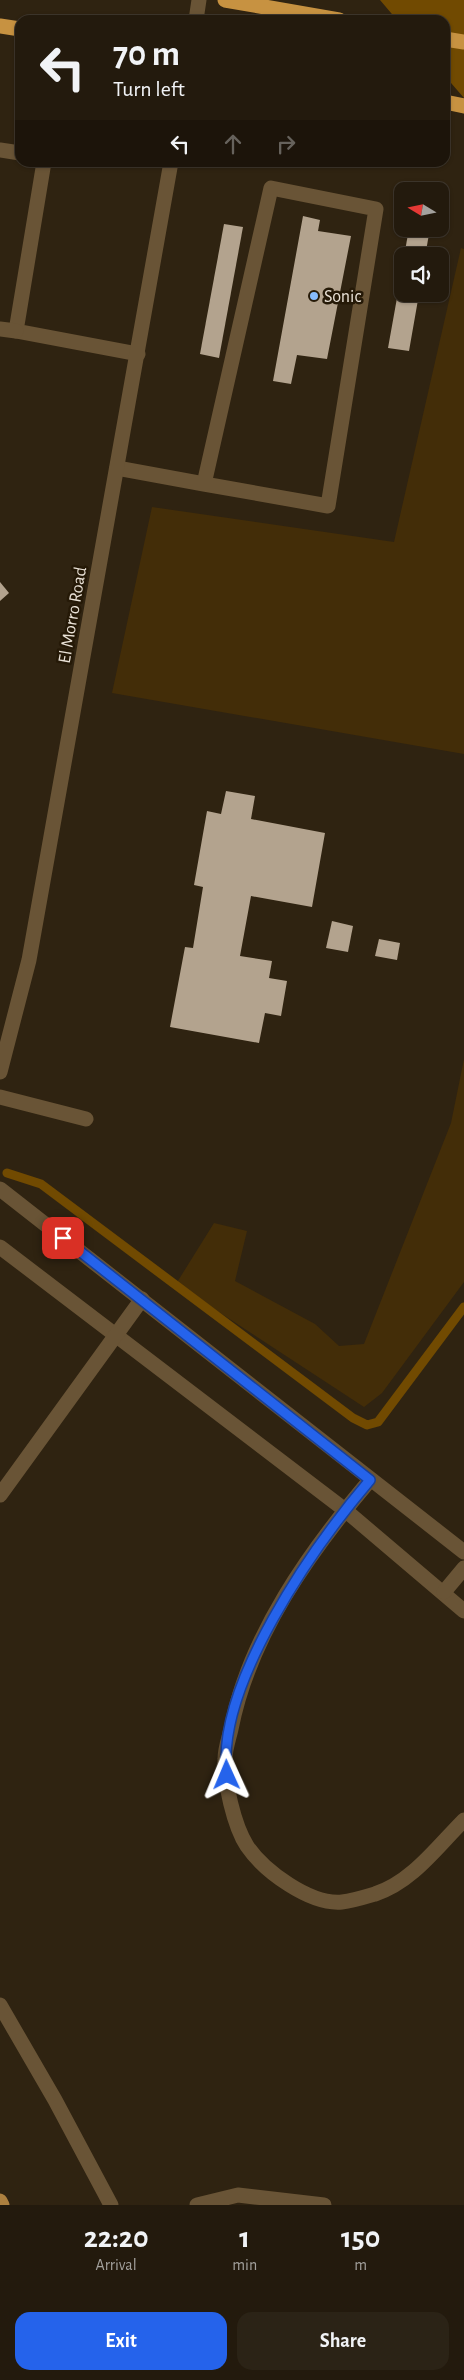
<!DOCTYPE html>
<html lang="en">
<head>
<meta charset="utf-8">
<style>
  :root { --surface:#231a0d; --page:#2b2316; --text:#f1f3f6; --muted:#a3a19d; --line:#40382e; --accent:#2563eb }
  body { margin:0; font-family:"Alegreya Sans",sans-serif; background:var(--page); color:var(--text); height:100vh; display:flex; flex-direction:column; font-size:19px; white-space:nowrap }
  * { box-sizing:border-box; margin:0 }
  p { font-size:16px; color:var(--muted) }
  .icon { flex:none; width:28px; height:28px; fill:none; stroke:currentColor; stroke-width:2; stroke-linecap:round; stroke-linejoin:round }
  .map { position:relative; height:2205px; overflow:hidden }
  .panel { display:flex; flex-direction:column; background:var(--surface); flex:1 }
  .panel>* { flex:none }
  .top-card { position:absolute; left:15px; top:15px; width:435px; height:152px; border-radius:15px; box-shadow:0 1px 4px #0004,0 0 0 1px var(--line); background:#231a0d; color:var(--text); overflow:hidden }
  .needle { width:32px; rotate:280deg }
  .controls { position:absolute; left:394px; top:182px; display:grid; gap:10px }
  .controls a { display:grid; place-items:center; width:55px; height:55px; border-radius:10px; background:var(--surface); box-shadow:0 1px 4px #0004,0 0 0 1px var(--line); font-size:25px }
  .pin { position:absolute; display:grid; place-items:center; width:42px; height:42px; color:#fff; margin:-21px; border-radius:10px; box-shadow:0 2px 8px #0006 }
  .me { position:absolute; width:55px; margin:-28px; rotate:359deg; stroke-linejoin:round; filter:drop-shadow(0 0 4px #0008) }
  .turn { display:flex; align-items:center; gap:18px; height:105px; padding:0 15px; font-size:22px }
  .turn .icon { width:65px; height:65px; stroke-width:2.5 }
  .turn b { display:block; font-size:35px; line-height:42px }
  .lanes { display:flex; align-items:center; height:48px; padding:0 15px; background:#0003; justify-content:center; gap:25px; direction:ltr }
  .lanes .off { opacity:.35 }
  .eta { display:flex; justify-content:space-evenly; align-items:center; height:85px; text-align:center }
  .eta b { font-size:30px; font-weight:600; line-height:35px }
  .primary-button { display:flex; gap:10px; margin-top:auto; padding:10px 15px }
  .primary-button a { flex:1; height:58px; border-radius:15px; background:var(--accent); color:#fff; font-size:20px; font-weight:600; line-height:58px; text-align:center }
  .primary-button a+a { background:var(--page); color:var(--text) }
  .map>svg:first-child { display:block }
</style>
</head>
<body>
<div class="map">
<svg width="464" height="2205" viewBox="0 0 464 2205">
  <rect width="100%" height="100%" fill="#2f2311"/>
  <g fill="#432d08">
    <path d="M461 248 464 249V754L112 693 152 507 394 542Z"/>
    <path d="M464 1059V1282L382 1393 364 1407 176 1284 214 1223 247 1231 235 1281 315 1324 339 1346 364 1344 451 1123Z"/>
  </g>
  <path fill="#714a01" d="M380 0H464V98L445 76V20H397Z"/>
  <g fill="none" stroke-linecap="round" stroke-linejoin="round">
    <path stroke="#714a01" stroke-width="9" d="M7 1173 41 1184 353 1418 367 1425 378 1422 464 1307"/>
  </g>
  <g fill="#b3a38e">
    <path d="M303 216 320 220 318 231 351 236 327 359 297 355 291 384 273 381Z"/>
    <path d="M224 224 243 227 219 358 200 354Z"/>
    <path d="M409 229H430L425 256H404Z"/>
    <path d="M402 270V294H419L409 351 388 348Z"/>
    <path d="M0 582 9 593 0 601Z"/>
    <path d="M226 791 255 796 251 819 325 833 312 907 251 896 240 956 272 961 269 978 287 981 281 1016 265 1013 259 1043 170 1027 185 947 193 948 203 887 194 885 207 811 221 814Z"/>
    <path d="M332 921 353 926 348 952 326 948Z"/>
    <path d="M379 939 400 943 397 960 375 956Z"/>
  </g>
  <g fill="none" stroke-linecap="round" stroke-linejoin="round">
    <g stroke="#695436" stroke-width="15">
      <path d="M196 20 199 0"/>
      <path d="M0 150 20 153"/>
      <path d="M44 162 16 331 138 354"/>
      <path d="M0 329 16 331"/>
      <path d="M117 468 204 484 271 188 376 209 328 506 204 484"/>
      <path d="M0 1072 29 960 171 162"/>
      <path d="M0 1097 86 1119"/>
      <path d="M0 1189 464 1552"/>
      <path d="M0 1247 345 1510 464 1611"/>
      <path d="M370 1480C310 1551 249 1636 231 1729 229 1738 225 1749 225 1759 224 1782 234 1826 247 1846 264 1871 310 1905 342 1902 352 1901 365 1897 375 1894 412 1882 437 1847 464 1820"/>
      <path d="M0 1495 142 1299"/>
      <path d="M444 1592 464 1568"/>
      <path d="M0 2005 55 2100 111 2205"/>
      <path d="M197 2205 238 2195 324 2205"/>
    </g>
    <path stroke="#ad803f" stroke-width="15" d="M0 2201 2 2205"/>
    <g stroke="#c79241" stroke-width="15">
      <path d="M225 0 339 20"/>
      <path d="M0 26 20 29"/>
      <path d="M445 39 464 42"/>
      <path d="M445 102 464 106"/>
    </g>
  </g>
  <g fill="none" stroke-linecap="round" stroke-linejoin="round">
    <defs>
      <path id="route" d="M63 1238 370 1480C314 1546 215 1686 227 1775"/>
    </defs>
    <use href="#route" stroke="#184099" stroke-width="12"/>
    <use href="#route" stroke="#2563eb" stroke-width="9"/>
  </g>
  <circle fill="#87bbfc" stroke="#251907" stroke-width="2" cx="314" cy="296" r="5"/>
  <g text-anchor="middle" stroke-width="5" stroke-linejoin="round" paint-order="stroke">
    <g font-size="18" fill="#e9e1d6" stroke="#251907" text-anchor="start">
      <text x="324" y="302">Sonic</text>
    </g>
    <g font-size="18" fill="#e9e1d6" stroke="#251907">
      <text transform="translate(72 615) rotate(-80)" y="6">El Morro Road</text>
    </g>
  </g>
</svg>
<div class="controls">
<a><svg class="needle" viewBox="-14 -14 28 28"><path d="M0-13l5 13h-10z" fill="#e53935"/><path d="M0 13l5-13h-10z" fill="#a3a19d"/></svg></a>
<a><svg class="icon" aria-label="sound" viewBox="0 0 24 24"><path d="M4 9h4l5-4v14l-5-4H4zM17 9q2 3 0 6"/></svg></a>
</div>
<div class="pin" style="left:63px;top:1238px;background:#d93025"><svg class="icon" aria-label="arrive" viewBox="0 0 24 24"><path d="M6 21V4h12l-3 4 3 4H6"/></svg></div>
<svg class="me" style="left:227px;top:1775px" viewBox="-20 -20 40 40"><path d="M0-17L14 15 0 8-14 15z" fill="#2563eb" stroke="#fff" stroke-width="4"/></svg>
<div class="top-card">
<div class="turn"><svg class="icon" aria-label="left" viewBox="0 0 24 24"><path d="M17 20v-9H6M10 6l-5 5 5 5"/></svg><div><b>70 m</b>Turn left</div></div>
<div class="lanes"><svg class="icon" aria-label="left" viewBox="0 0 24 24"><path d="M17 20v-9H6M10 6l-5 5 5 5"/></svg><svg class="icon off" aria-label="ahead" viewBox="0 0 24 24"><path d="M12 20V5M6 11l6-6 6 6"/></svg><svg class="icon off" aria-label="right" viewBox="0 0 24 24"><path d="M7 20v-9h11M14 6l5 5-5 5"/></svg></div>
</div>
</div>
<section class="panel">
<div class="eta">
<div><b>22:20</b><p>Arrival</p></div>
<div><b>1</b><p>min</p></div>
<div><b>150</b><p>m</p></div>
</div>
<div class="primary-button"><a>Exit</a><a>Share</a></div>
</section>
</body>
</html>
